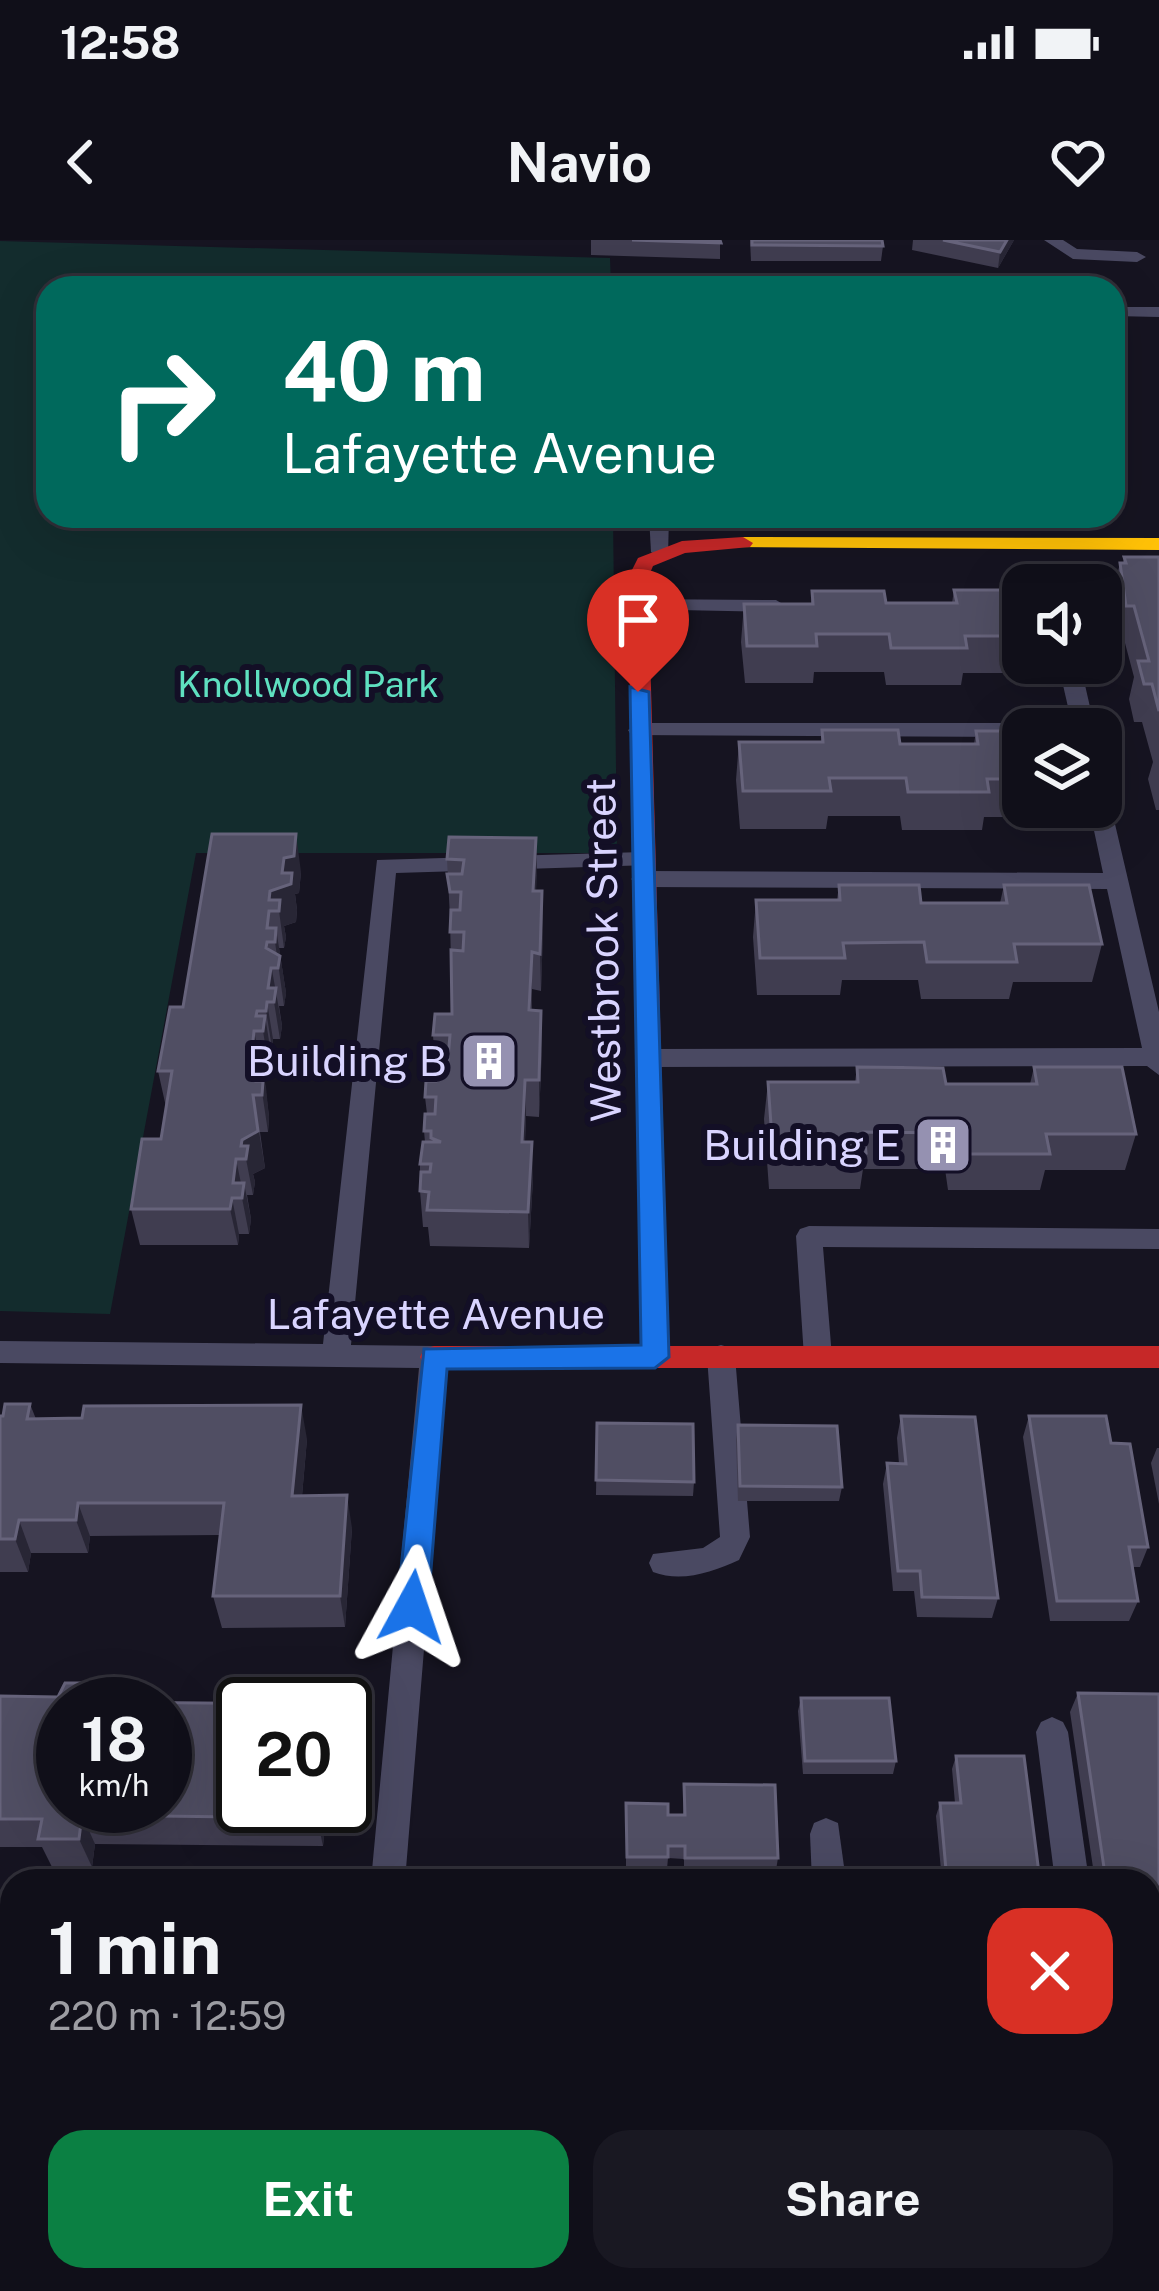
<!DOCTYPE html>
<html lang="en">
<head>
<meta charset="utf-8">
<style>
  :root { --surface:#100f19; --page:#191822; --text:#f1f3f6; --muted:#9c9ca2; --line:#302f38; --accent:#0b8043 }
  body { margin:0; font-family:"Public Sans",sans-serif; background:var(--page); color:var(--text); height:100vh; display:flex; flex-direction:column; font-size:45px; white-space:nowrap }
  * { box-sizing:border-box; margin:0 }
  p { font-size:39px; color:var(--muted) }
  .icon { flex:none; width:66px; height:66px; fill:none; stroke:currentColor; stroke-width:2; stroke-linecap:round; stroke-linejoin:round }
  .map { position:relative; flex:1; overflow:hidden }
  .drawer { position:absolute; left:0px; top:1629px; width:1161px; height:423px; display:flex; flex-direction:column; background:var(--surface); border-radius:36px 36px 0 0; box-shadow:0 12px 48px #0002,0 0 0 3px var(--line) }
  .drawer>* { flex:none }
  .top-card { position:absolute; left:36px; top:36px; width:1089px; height:252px; border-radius:36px; box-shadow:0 12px 48px #0002,0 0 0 3px var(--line); background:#00695c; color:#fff; overflow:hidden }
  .controls { position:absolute; left:1002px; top:324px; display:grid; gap:24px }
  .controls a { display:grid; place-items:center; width:120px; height:120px; border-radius:24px; background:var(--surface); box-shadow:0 12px 48px #0002,0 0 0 3px var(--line); font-size:60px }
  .speed { position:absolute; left:36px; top:1437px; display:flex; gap:24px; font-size:60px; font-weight:700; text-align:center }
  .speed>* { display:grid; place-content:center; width:156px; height:156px; border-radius:50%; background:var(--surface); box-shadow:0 12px 48px #0002,0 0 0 3px var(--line); line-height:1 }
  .speed small { font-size:30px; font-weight:400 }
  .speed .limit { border:6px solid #111; border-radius:18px; background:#fff; color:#111 }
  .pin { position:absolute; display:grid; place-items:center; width:102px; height:102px; color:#fff; margin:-123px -51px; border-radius:50% 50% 50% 0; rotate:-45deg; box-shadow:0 0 12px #0007 }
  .pin .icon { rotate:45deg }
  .me { position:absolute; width:132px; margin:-66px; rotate:5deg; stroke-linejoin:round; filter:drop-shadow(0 0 9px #0008) }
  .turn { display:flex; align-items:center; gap:42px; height:252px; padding:0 48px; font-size:54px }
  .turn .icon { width:156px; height:156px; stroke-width:2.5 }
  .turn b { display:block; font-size:84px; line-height:102px }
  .round { display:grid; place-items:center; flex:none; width:126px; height:126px; border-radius:36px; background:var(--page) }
  .head { display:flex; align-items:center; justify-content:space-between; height:204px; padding:0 48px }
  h1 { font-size:72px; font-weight:700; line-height:90px }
  .action { display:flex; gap:24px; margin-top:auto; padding:24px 48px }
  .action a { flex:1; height:138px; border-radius:36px; background:var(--accent); color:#fff; font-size:48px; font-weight:700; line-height:138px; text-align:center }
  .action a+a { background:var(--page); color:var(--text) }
  .status { display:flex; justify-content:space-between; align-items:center; height:84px; padding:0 60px; background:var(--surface); direction:ltr }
  .status svg { height:33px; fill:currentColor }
  header { display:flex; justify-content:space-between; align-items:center; height:156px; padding:0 48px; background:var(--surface); font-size:54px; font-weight:700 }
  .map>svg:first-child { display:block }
</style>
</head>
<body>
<div class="status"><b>12:58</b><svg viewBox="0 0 49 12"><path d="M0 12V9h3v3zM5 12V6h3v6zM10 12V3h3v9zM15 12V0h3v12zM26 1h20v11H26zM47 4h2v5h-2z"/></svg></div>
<header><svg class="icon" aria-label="back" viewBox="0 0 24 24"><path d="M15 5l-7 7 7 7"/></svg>Navio<svg class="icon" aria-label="heart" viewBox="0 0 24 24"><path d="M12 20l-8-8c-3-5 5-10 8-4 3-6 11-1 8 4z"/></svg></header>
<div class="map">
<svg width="1159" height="2051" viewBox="0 0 1159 2051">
  <rect width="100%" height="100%" fill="#161421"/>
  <path fill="#132c2d" d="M0 1 610 18 611 48H48V276H613L617 613H196L110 1074 0 1071Z"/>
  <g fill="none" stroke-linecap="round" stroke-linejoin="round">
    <g fill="#4a4962" fill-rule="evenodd">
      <path d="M1044 0H1063L1077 9 1137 12 1146 17 1137 22 1073 19Z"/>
      <path d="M1120 67H1159V77L1114 76V68Z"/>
      <path d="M649 276H669L668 316 661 318 651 312Z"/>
      <path d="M636 359 776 360 786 366 776 372 629 369V361Z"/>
      <path d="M1058 423H1080L1095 489H1073Z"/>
      <path d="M639 483H1023L1033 489H1023V497L631 495 628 490Z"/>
      <path d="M1101 560 1111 567 1159 772V835L1147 826 647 827 635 818 647 809 1142 808 1107 649 643 647 631 639 643 631 1103 633 1089 567H1101Z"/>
      <path d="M643 612 651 615V625L396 633 351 1105 434 1106 444 1109 448 1117 405 1641H371L419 1128 0 1123V1101L323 1104 377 620Z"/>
      <path d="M809 986 1159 989V1009L823 1007 832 1117 828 1125H808L804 1117 796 996 800 989Z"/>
      <path d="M721 1105 731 1108 735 1116 750 1297 739 1320C712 1332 682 1343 653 1332L649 1323 653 1314 703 1308 720 1297 707 1116 711 1108Z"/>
      <path d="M1052 1477 1063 1482 1068 1492 1089 1641H1055L1036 1492 1041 1482Z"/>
      <path d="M826 1578 838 1583 846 1641H812L810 1594 814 1583Z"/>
      <rect x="0" y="1714" width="12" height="34"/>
    </g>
    <rect fill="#4a4962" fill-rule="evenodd" x="1149" y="1790" width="10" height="70"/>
    <path fill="#ffc107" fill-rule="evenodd" d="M743 297 1159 298V310L736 307 733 303Z"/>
    <path fill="#c62828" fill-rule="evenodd" d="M743 297 753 303 750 307 685 313 653 326 648 338 669 1106H1159V1128H434L424 1125 420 1117 424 1109 434 1106H641L628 338 638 318 682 301Z"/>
  </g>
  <g fill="#403d50">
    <path d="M591 0H720V19L591 15Z"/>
    <path d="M750 0H882L883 6 881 21H751Z"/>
    <path d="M913 0H1014L998 28 912 10Z"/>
    <path d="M1124 317H1159V570H1156L1148 539 1153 522 1142 482H1134L1129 459 1134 437 1125 403H1117L1111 360 1120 323H1123Z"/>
    <path d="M954 350H1023V423H1034L1032 433H963L961 445H886L884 432H814L813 443H745L741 402 744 364H811L812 351 886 363H952Z"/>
    <path d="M822 490 900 504H974L976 491H1023V567H1060L1057 577H984L982 590H902L900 576H828L826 589H740L736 540 739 502H821Z"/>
    <path d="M536 598V651H542L543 689 541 751 532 749V770L541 771 542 808 539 877 526 876 525 902 533 939 529 1008 430 1006 428 987H423L420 951V924L425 902 424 891 427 874 425 857 436 841 433 795 452 774 450 678 447 619Z"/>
    <path d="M301 632 299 653 295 654 297 670 296 682 284 686 286 697 284 708H279L286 753 284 766H279L282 786 280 799H273L272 808H270L269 828H263L269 877 268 892H260L265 928 253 934 255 942 253 955H247L251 979 249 994H239L238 1005H140L131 969 161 899 166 867 158 831 183 767Z"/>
    <path d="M839 645 921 663H1000L1004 645 1102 704 1092 742H1013L1009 759H921L918 740H842L840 755H757L753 697 756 660H837Z"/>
    <path d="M857 827 946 844H1030L1034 827 1136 894 1125 930H1045L1040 950H948L945 929H863L860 949H769L764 879 768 842H855Z"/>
    <path d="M30 1164 36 1179 307 1199 302 1256 352 1288 345 1387 222 1388 213 1356 220 1295 90 1296 88 1313H31L28 1332H0V1176Z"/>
    <path d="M901 1176 998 1358 992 1378 917 1377 914 1351H893L883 1244 887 1223 899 1224 897 1198Z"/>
    <path d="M1029 1176 1111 1203 1148 1307 1140 1327H1132L1138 1361 1129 1381H1050L1023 1197Z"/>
    <path d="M597 1183 694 1242 693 1256 596 1255Z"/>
    <path d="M738 1185 842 1247 839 1261H738L736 1200Z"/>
    <path d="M1157 1208H1159V1264L1151 1223Z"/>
    <path d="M100 1443 107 1462 243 1566H327L323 1606 95 1604 92 1627H52L42 1607H0V1456L58 1457Z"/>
    <path d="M1078 1453 1159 1454V1685H1149V1641H1095L1070 1472Z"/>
    <path d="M801 1458 896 1521 893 1534H803L798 1471Z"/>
    <path d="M956 1516 1040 1641H942L936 1576 940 1563H955L952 1529Z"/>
    <path d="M684 1544 778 1618 776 1630H684V1619L668 1618 667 1629H626V1563L668 1575H683Z"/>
    <path d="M372 2040H536V2048L373 2044Z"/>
  </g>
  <g fill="#282635">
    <path d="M1007 0H1014L998 28 1000 12Z"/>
    <path d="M296 594 301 632 299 653 295 654 297 670 296 682 284 686 286 697 284 708 279 671 269 660 270 651 282 633 284 618Z"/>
    <path d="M536 598 537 636 534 689 533 651Z"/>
    <path d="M542 651 543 689 541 751 540 714Z"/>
    <path d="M276 688 286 753 284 766 275 702Z"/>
    <path d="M267 702 282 786 280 799 274 762 268 748Z"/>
    <path d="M532 712V749L530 807 529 770Z"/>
    <path d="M267 762 273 799 272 808 266 771Z"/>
    <path d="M541 771 542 808 539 877V840Z"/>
    <path d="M265 776 271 813 269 828 263 791Z"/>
    <path d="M254 791 266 847 269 877 268 892 258 825 252 810Z"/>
    <path d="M525 840 526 876 523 939 522 902Z"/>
    <path d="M253 855 265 928 253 934 255 942 253 955 246 919 241 906Z"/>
    <path d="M532 902 533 939 529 1008 528 972Z"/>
    <path d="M236 919 243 953 244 943 251 979 249 994 242 958 233 943Z"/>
    <path d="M232 958 239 994 238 1005 230 969Z"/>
    <path d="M301 1165 307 1199 299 1289 292 1256Z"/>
    <path d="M347 1255 352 1288 345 1387 340 1356Z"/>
    <path d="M78 1263 90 1296 88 1313 76 1280Z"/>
    <path d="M19 1280 31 1313 28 1332 15 1299Z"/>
    <path d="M100 1443 108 1464H97Z"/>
    <path d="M318 1566H327L323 1606 317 1578Z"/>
    <path d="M82 1575 95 1604 92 1627 79 1599Z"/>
    <path d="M12 1877V1956L1 1941Z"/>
    <path d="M122 2040H138L136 2051H121Z"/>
  </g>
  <g fill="#504e63" stroke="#66637b" stroke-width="3" fill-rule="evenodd">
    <path d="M632 0H720L721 3Z"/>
    <path d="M752 0H882L883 6 752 5Z"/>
    <path d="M943 0H1007L1000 12Z"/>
    <path d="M1124 317H1159V471L1152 444H1144L1138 421H1149L1134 366H1126L1120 323H1126Z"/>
    <path d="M954 350H1023V396H965L967 408H891L889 394H816L817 406H747L744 364H813L812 351H884L886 363H957Z"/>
    <path d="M822 490H898L900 504H978L976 491H1023V539H987L989 552H908L906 538H829L831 551H743L739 502H823Z"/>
    <path d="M212 594H296L294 616 284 618 282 633H292L291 644 270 651 269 660H280L279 671H269L267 688H276L275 702H267L266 708 280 716 278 728H271L268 748H276L274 762H267L266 771H257L256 776H265L263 791H254L252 810H260L258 825 250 823 249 830H256V841H263L262 855H253L258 891 242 900 241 906H248L246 919H236L233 943H244L242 958H232L230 969H131L142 899H161L172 831H158L170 767H183Z"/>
    <path d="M449 597 536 598 533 651H542L540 714 532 712 529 770 541 771 539 840H525L522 902H532L528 972 427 970 429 952 420 951 421 932H430L431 924H420L423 902H441L431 898V891H424L425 874H435L436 857H425L426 841H436L437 830H447L450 795H433L435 774H452L451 710 463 711 464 692H450L451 670H460L461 652H450L447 634H462L464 620 447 619Z"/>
    <path d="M839 645H919L921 663H1007L1004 645H1089L1102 704H1014L1017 722H927L924 702 843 703 845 718H760L756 660H840Z"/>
    <path d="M857 827 943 828 946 844H1037L1034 827H1122L1136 894H1046L1050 914H955L952 893 864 892 866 913H773L768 842H858Z"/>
    <path d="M5 1164H30L27 1179 82 1178 84 1166 301 1165 292 1256 347 1255 340 1356H213L224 1263H78L76 1280H19L15 1299H0V1176H3Z"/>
    <path d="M901 1176 975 1177 998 1358 922 1357 920 1331H898L887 1223 906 1224Z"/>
    <path d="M1029 1176H1106L1111 1203 1130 1204 1148 1307H1129L1138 1361H1057Z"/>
    <path d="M597 1183 693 1184 694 1242 596 1240Z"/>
    <path d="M738 1185 837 1186 842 1247 740 1246Z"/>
    <path d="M65 1443H100L97 1462 319 1464H243V1566H318L317 1578 82 1575 79 1599H38L42 1579H0V1456L58 1457ZM63 1464H165V1566H63Z"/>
    <path d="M1078 1453 1159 1454V1668H1149V1641H1106Z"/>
    <path d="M801 1458H889L896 1521H805Z"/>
    <path d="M956 1516H1024L1040 1641H947L940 1563H961Z"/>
    <path d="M684 1544 775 1545 778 1618H685V1606H668V1617H627L626 1563 668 1564V1575H685Z"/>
    <path d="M0 1872H12L1 1941H12V2040H122L121 2051H0Z"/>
    <path d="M383 2040H522V2051H382Z"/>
    <path d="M617 2040H715L716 2050 799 2051H617Z"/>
  </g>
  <path fill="#1a73e8" stroke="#114b97" stroke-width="3" d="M630 447 649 452 669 1117 655 1128 447 1129 428 1367 423 1376 412 1380 401 1376 397 1367 424 1109 641 1105Z"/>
  <defs>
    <symbol id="building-square" viewBox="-11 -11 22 22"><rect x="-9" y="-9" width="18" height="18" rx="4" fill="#9591b1" stroke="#130f26"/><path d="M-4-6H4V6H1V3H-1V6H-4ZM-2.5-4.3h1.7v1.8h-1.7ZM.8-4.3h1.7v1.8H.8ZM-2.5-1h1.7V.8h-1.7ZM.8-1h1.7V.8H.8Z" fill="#fff"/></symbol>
  </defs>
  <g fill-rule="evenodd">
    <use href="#building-square" x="456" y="788" width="66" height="66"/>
    <use href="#building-square" x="910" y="872" width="66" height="66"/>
  </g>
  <g text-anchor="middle" stroke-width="12" stroke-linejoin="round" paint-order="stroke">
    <g font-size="36" fill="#5fe0c0" stroke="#130f26">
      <text x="308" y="457">Knollwood Park</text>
    </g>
    <g font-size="42" fill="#d9d4ff" stroke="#130f26">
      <text transform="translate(603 710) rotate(-91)" y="15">Westbrook Street</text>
      <text x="436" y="1089">Lafayette Avenue</text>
    </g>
    <g font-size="42" fill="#d9d4ff" stroke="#130f26" text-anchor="end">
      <text x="447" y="836">Building B</text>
      <text x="901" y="920">Building E</text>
    </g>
  </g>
</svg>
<div class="controls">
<a><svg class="icon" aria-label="sound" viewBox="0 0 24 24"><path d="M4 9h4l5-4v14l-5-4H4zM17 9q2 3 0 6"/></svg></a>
<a><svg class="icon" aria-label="layers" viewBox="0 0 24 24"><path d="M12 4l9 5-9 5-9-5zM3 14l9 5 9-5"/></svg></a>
</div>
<div class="speed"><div>18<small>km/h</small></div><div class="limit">20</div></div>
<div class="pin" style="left:638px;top:452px;background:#d93025"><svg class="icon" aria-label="arrive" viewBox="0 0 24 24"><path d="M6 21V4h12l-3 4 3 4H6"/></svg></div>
<svg class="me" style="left:412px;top:1367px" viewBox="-20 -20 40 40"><path d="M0-17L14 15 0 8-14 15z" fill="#1a73e8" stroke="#fff" stroke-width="4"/></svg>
<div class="top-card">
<div class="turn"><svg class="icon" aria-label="right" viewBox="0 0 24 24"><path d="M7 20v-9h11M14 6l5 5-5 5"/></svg><div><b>40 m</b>Lafayette Avenue</div></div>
</div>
<section class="drawer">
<div class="head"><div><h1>1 min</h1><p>220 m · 12:59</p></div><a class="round" style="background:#d93025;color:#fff"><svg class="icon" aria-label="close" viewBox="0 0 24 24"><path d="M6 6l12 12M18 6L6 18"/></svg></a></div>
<div class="action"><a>Exit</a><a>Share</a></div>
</section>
</div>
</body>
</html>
